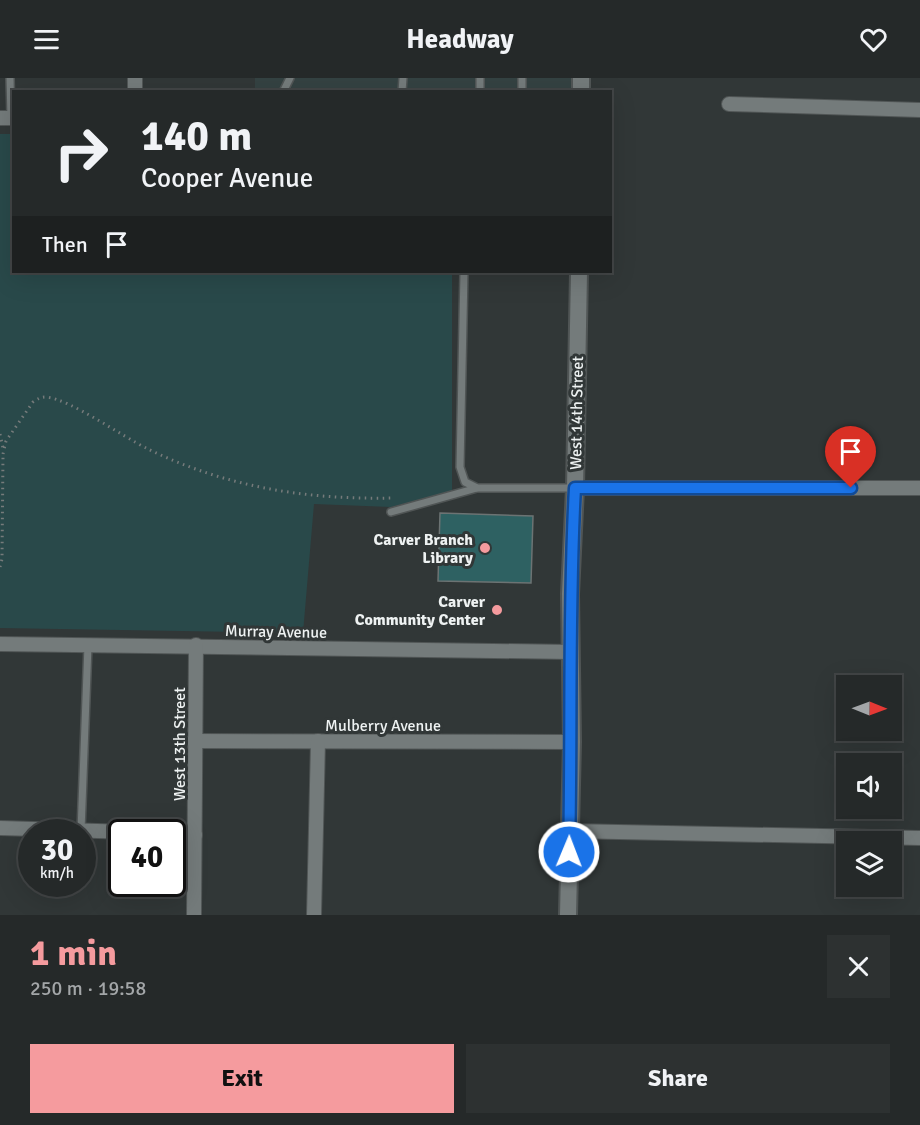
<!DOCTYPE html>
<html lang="en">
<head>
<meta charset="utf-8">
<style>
  :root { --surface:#252929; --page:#2d3131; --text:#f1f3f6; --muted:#a3a6a8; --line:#424546; --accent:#f59b9e }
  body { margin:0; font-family:Signika,sans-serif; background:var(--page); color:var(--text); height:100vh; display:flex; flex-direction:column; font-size:22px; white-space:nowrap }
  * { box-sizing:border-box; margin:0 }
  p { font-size:20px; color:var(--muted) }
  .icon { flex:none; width:33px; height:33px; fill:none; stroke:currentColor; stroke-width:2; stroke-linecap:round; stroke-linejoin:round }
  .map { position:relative; height:837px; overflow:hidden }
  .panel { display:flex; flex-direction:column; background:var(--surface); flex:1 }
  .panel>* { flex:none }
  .guide { position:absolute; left:12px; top:12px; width:600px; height:183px; border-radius:0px; box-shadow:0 6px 24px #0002,0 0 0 2px var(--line); background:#252929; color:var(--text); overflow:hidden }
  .needle { width:39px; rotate:91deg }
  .fabs { position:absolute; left:836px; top:597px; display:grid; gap:12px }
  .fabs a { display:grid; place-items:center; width:66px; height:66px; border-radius:0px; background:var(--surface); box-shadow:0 6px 24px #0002,0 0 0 2px var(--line); font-size:30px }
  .speed { position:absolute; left:18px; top:741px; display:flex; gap:12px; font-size:30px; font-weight:700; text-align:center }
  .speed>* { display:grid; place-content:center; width:78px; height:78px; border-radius:50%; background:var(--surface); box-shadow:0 6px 24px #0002,0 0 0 2px var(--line); line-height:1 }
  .speed small { font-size:15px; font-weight:400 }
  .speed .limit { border:3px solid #111; border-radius:9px; background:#fff; color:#111 }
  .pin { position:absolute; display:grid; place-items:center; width:51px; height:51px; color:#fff; margin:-62px -26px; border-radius:50% 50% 50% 0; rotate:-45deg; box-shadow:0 0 6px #0007 }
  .pin .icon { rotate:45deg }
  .me { position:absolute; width:66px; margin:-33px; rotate:1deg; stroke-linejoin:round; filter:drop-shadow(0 0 4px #0008) }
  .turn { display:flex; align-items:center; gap:21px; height:126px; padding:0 30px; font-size:27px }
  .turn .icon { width:78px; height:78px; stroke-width:2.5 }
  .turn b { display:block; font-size:42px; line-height:51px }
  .then { display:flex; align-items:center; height:57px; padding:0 30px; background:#0003; gap:12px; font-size:22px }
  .round { display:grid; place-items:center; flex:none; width:63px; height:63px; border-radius:0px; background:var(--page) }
  .headline { display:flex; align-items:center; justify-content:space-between; height:102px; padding:0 30px }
  h1 { font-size:36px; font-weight:700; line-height:45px; color:var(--accent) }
  .cta { display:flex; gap:12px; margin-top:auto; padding:12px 30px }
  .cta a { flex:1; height:69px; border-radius:0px; background:var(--accent); color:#111; font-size:24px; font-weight:700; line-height:69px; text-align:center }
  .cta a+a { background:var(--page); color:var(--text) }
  header { display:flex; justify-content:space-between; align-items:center; height:78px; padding:0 30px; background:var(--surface); font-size:27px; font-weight:700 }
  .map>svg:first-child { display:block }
</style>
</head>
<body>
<header><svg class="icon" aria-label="menu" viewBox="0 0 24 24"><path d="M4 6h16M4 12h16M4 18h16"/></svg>Headway<svg class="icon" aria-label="heart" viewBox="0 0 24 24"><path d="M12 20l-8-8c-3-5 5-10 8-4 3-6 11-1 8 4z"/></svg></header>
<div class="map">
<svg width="920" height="837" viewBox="0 0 920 837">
  <rect width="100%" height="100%" fill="#313737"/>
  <rect fill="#344242" x="255" y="0" width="326" height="14"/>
  <path fill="#29494a" d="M0 56H13L14 194H452V413L391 429 314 426 303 555 0 550Z"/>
  <path fill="#2e6162" stroke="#6c7373" stroke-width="1.5" d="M440 435 533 438 531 505 438 503Z"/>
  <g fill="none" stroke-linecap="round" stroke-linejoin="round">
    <defs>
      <g id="service">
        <path d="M10 0 11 40"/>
        <path d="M283 14 290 0"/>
        <path d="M402 14 403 0"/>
        <path d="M480 14V0"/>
        <path d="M522 14V0"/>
        <path d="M464 194 460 389 465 404 477 410H575"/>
        <path d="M391 434 477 410"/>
        <path d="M81 753 88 567"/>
      </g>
      <g id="minor">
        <path d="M135 0V14"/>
        <path d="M729 26 920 32"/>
        <path d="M0 40H14"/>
        <path d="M575 410H920"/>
        <path d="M0 566 571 574"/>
        <path d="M194 663 572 664"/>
        <path d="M0 750 130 754"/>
        <path d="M570 753 920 760"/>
        <path d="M172 756 195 757"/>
        <path d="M194 837 196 567"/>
        <path d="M314 837 318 663"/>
      </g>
      <g id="tertiary">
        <path d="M581 14V0"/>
        <path d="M568 837 572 664 570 516 575 410 579 194"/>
      </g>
    </defs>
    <use href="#service" stroke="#505555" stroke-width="10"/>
    <use href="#minor" stroke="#505555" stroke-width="16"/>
    <use href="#tertiary" stroke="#505555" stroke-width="20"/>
    <g stroke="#767b7b" stroke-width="3" stroke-dasharray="1.5 4.5" stroke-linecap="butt">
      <path d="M0 356 3 370"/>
      <path d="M3 376 6 363 33 324C38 321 40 319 46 319 70 321 123 359 148 371 226 409 307 422 393 420"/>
      <path d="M0 489 2 481 3 377"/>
    </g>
    <use href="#service" stroke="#747b7b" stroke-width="7"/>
    <use href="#minor" stroke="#747b7b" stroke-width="14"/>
    <use href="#tertiary" stroke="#747b7b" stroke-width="16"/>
  </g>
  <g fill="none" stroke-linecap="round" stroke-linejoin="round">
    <defs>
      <path id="route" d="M569 774C572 653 568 531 575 410H851"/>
    </defs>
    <use href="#route" stroke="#114b97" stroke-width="15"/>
    <use href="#route" stroke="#1a73e8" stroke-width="10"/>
  </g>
  <g fill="#f59b9e" stroke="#313737" stroke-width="2">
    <circle cx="485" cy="470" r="6"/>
    <circle cx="497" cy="532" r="6"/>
  </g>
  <g text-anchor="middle" stroke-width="6" stroke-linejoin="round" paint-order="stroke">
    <g font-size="16" fill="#eef2f2" stroke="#313737">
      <text transform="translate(576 335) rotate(-89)" y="6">West 14th Street</text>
      <text transform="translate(276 553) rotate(1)" y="6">Murray Avenue</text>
      <text x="383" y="653">Mulberry Avenue</text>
      <text transform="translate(179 666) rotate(-90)" y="6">West 13th Street</text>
    </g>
    <g font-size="16" font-weight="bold" fill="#eef2f2" stroke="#313737" text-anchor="end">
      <text x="473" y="467">Carver Branch<tspan x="473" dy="18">Library</tspan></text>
      <text x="485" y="529">Carver<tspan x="485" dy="18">Community Center</tspan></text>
    </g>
  </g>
</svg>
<div class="fabs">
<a><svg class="needle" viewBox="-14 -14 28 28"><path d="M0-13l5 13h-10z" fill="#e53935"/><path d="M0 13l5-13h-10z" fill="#a3a6a8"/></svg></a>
<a><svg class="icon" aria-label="sound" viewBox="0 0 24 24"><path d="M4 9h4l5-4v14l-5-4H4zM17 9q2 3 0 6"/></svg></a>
<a><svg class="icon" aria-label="layers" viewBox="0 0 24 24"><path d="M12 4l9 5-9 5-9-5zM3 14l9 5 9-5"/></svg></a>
</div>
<div class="speed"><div>30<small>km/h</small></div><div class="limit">40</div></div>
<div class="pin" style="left:851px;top:410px;background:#d93025"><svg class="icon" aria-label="arrive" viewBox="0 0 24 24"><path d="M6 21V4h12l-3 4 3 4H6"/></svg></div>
<svg class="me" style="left:569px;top:774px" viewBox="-20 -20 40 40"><circle r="17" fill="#1a73e8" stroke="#fff" stroke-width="3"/><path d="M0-11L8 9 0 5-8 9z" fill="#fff"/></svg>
<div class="guide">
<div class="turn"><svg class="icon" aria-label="right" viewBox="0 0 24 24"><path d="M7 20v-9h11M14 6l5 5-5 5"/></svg><div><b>140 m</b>Cooper Avenue</div></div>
<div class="then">Then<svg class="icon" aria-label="arrive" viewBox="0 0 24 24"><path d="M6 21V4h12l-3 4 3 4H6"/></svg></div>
</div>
</div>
<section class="panel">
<div class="headline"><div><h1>1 min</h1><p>250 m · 19:58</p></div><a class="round"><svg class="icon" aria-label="close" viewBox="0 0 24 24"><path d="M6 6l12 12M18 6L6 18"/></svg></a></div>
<div class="cta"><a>Exit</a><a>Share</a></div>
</section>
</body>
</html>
